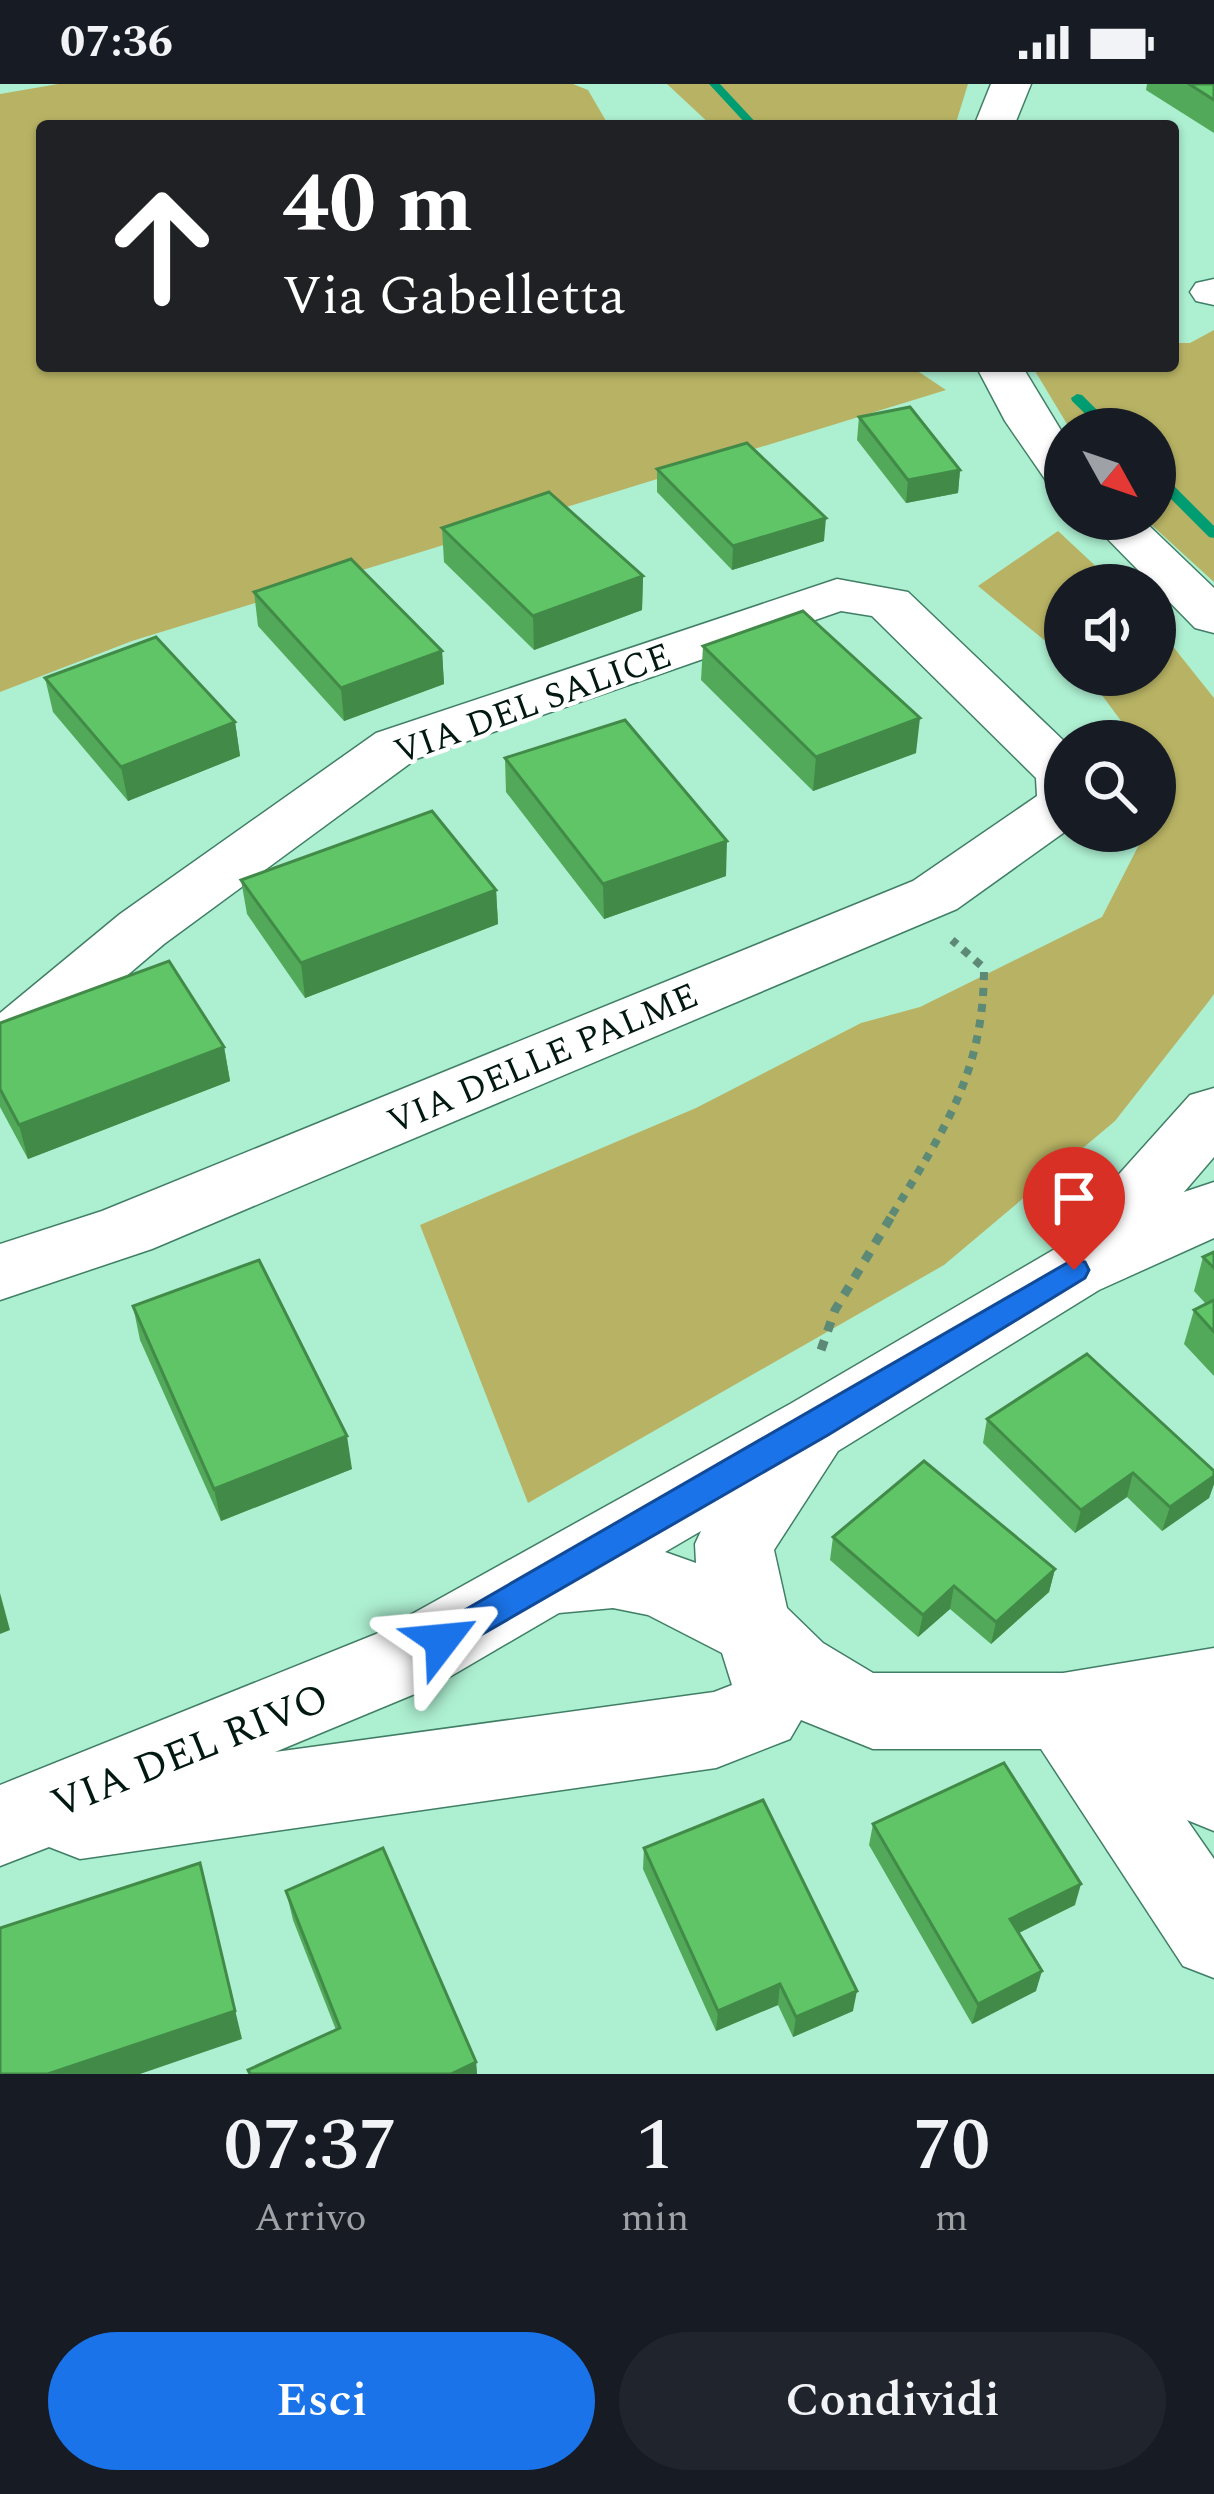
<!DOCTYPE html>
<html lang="it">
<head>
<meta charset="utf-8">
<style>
  :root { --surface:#171b24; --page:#20242c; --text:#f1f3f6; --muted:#9ea1a6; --accent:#1a73e8 }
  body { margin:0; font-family:Spectral,serif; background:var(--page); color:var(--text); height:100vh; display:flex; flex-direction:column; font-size:45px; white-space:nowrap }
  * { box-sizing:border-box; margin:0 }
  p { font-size:39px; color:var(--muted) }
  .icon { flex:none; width:66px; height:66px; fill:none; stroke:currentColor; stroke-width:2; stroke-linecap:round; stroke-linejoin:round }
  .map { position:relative; height:1990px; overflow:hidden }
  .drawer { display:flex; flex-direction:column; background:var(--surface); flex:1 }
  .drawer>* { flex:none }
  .banner { position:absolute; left:36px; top:36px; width:1143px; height:252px; border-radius:12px; box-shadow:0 3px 9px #0004; background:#202124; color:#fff; overflow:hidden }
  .needle { width:78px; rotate:130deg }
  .buttons { position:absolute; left:1044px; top:324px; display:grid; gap:24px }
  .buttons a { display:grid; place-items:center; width:132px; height:132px; border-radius:50%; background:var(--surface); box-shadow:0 3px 9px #0004; font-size:60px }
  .pin { position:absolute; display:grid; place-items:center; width:102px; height:102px; color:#fff; margin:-123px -51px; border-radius:50% 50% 50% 0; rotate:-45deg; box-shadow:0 0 12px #0007 }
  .pin .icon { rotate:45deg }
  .me { position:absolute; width:132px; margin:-66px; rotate:61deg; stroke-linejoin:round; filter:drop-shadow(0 0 9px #0008) }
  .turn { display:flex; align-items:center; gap:42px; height:252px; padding:0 48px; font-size:54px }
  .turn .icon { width:156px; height:156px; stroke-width:2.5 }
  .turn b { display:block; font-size:84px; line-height:102px }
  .eta { display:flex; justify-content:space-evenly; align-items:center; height:204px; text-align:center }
  .eta b { font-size:72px; font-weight:600; line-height:84px }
  .cta { display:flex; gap:24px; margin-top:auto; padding:24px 48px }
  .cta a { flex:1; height:138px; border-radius:72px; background:var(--accent); color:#fff; font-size:48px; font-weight:600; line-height:138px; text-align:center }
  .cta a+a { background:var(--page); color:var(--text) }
  .status { display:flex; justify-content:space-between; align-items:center; height:84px; padding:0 60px; background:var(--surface); direction:ltr }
  .status svg { height:33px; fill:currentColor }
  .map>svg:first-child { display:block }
</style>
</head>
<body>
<div class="status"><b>07:36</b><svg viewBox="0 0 49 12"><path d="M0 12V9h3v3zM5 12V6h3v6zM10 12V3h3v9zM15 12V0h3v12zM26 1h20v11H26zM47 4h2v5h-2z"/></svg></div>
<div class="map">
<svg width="1214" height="1990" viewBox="0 0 1214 1990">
  <rect width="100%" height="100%" fill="#adefd1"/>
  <g fill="#b8b364">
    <path d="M58 0H573L588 6 609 42H42V282H910L946 306 132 557 0 608V10Z"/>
    <path d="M667 0H968L955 42H712Z"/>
    <path d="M1214 246V498L1145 435H1155V345H1070L1032 282H1173V259H1190Z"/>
    <path d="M1058 447 1116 501H1065V573L978 502Z"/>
    <path d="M1155 540 1214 614V910L1209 917 1115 1037 944 1181 528 1419 420 1141 696 1024 861 939 920 923 1102 833 1146 747H1155V729L1167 704 1155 686V657H1136L1087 591H1155Z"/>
  </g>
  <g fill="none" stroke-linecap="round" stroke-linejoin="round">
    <g fill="#009d72" fill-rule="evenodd">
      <path d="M709 0H720L759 42H748Z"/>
      <path d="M1077 310 1082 311 1116 345H1101L1072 317 1071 314Z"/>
      <path d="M1155 387 1160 388 1214 442V454L1209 453 1155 399Z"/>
    </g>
    <defs>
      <g id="minor">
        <path d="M991 0H1031L1014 42H974Z"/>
        <path d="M1214 195V221L1196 217 1190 208 1196 199Z"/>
        <path d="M976 282H1022L1065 353V402L1047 398 1005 337Z"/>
        <path d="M1088 435H1142L1214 504V549L1195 544Z"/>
        <path d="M837 495 908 508 1065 658 1066 747 957 825 152 1165 0 1216V1160L102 1127 913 797 1037 712 1036 694 872 532 841 527 416 675 164 860 23 980 0 987V929L120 830 376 649Z"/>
        <path d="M1214 1004V1073L1184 1108 1214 1098V1154L1099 1206 838 1367 774 1466 787 1524 823 1559 873 1589H1063L1214 1564V1747L1187 1736 1214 1775V1894L1183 1882 1041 1665H873L801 1636 790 1655 716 1684 80 1775 49 1763 0 1782V1701L376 1550 790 1320 1060 1162 1068 1147 1190 1011ZM701 1447 695 1460 696 1479 665 1468ZM613 1524 648 1531 722 1569 732 1601 714 1608 275 1668 434 1602 559 1529Z"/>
      </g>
    </defs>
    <use href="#minor" stroke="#407f66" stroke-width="3"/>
    <path stroke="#5c8a76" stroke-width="8" stroke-dasharray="8 8" stroke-linecap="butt" d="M892 1131C944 1046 984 988 984 884L952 856"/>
    <path stroke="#5c8a76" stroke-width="9" stroke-dasharray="10 10" stroke-linecap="butt" d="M821 1266 835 1226 894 1128"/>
    <use href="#minor" fill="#fff" fill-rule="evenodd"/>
  </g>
  <g fill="#52a959">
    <path d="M1147 0H1214V49L1146 6Z"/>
    <path d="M859 333 960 386 958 409 906 419 857 356Z"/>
    <path d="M657 385 824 457 732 486 657 408Z"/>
    <path d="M442 444 643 492 642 526 534 566 444 478Z"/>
    <path d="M254 508 442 567 444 600 344 637 258 542Z"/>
    <path d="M703 562 916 669 813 707 701 596Z"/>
    <path d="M45 594 235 638 240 672 128 717 53 628Z"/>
    <path d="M505 674 726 792 604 835 506 708Z"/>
    <path d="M241 796 496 806 498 840 305 914 247 830Z"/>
    <path d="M0 939 224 963 230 997 28 1075 0 1023Z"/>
    <path d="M1214 1168V1292L1184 1260 1194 1226 1206 1220 1194 1207 1203 1173Z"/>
    <path d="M133 1222 352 1385 221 1437 140 1256Z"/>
    <path d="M987 1335 1214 1387V1400L1209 1414 1162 1447 1127 1413 1075 1449 983 1359Z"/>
    <path d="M833 1453 1055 1485 1049 1508 991 1560 950 1525 918 1553 830 1476Z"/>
    <path d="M873 1740 1075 1821 1019 1848 1036 1907 972 1940 869 1761Z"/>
    <path d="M644 1764 853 1927 793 1953 778 1921 716 1947 643 1785Z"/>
    <path d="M286 1807 476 1978 477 1990H250L336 1946 293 1836Z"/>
  </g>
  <g fill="#428a48">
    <path d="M960 386 958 409 906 419 908 396Z"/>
    <path d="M826 434 824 457 732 486 733 462Z"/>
    <path d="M643 492 642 526 534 566 533 532Z"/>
    <path d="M442 567 444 600 344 637 341 604Z"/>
    <path d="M920 634 916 669 813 707 816 673Z"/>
    <path d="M235 638 240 672 128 717 121 683Z"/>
    <path d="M727 757 726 792 604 835 603 800Z"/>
    <path d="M496 806 498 840 305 914 301 879Z"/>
    <path d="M224 963 230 997 28 1075 19 1041Z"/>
    <path d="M347 1352 352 1385 221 1437 214 1405Z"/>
    <path d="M1133 1389 1127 1413 1075 1449 1081 1426Z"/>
    <path d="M1214 1392V1400L1209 1414 1162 1447 1170 1423Z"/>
    <path d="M1055 1485 1049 1508 991 1560 996 1538Z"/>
    <path d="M954 1502 950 1525 918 1553 923 1531Z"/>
    <path d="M0 1509 10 1546 0 1550Z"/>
    <path d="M200 1779 242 1955 140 1990H48Z"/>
    <path d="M1081 1800 1075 1821 1005 1856 1010 1835Z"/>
    <path d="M1042 1887 1036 1907 972 1940 978 1920Z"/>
    <path d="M780 1900 778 1921 716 1947 718 1927Z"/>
    <path d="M857 1907 853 1927 793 1953 796 1933Z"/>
    <path d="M476 1978 477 1990H451Z"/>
  </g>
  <g fill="#5fc567" stroke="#428a48" stroke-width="3">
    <path d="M1189 0H1214V16Z"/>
    <path d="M910 323 960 386 908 396 859 333Z"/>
    <path d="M747 359 826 434 733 462 657 385Z"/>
    <path d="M549 408 643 492 533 532 442 444Z"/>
    <path d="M351 475 442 567 341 604 254 508Z"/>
    <path d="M803 527 920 634 816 673 703 562Z"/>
    <path d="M156 553 235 638 121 683 45 594Z"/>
    <path d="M625 636 727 757 603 800 505 674Z"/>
    <path d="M432 727 496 806 301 879 241 796Z"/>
    <path d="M169 877 224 963 19 1041 0 1005V939Z"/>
    <path d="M1214 1168V1184L1203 1173Z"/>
    <path d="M259 1176 347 1352 214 1405 133 1222Z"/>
    <path d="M1214 1216V1248L1194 1226Z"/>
    <path d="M1087 1270 1214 1387V1392L1170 1423 1133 1389 1081 1426 987 1335Z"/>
    <path d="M924 1377 1055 1485 996 1538 954 1502 923 1531 833 1453Z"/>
    <path d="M1004 1679 1081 1800 1010 1835 1042 1887 978 1920 873 1740Z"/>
    <path d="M763 1716 857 1907 796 1933 780 1900 718 1927 644 1764Z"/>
    <path d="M383 1764 476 1978 451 1990H250L248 1986 340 1944 286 1807Z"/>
    <path d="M200 1779 235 1927 48 1990H0V1844Z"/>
  </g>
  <path fill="#1a73e8" stroke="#114b97" stroke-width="3" d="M1074 1175 1085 1178 1089 1186 1085 1194 828 1351 453 1567 442 1571 430 1567 425 1556 430 1546Z"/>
  <g text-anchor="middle" stroke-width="9" stroke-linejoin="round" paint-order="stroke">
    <g font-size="36" fill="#011910" stroke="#fff">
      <text transform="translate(532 618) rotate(-20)" y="13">VIA DEL SALICE</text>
      <text transform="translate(542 973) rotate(-23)" y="13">VIA DELLE PALME</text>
    </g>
    <g font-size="42" fill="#011910" stroke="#fff">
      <text transform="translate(189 1665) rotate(-22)" y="15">VIA DEL RIVO</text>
    </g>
  </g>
</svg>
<div class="buttons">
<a><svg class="needle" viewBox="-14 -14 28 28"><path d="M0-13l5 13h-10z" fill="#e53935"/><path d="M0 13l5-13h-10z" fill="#9ea1a6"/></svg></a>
<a><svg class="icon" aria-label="sound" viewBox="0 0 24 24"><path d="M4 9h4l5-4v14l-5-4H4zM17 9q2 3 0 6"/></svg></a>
<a><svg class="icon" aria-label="search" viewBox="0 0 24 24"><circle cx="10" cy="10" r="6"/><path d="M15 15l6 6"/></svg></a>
</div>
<div class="pin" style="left:1074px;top:1186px;background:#d93025"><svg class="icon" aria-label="arrive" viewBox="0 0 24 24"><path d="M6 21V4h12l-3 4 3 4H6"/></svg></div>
<svg class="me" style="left:442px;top:1556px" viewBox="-20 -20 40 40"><path d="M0-17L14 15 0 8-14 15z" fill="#1a73e8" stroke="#fff" stroke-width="4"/></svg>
<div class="banner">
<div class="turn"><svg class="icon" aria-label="ahead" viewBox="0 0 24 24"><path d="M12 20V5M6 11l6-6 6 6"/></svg><div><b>40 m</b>Via Gabelletta</div></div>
</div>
</div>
<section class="drawer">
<div class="eta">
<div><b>07:37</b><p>Arrivo</p></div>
<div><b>1</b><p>min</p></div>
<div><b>70</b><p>m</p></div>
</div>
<div class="cta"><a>Esci</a><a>Condividi</a></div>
</section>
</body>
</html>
